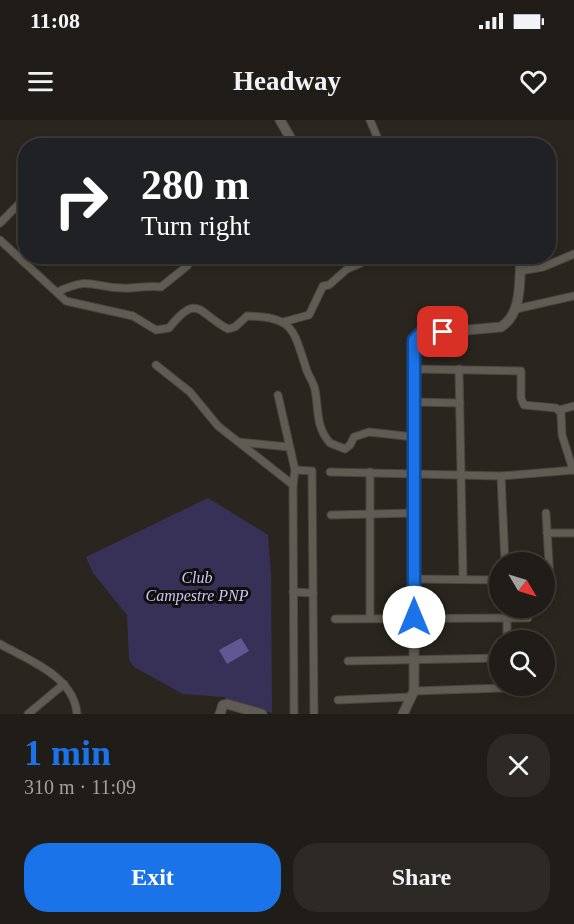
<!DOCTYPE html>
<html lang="en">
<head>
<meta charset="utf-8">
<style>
  :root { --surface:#201c17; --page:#2d2924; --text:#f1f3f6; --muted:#a2a1a1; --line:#3d3a36; --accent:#1a73e8 }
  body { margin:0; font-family:"Times New Roman",serif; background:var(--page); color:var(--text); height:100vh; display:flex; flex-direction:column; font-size:22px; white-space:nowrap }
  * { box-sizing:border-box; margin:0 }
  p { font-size:20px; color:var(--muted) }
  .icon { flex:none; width:33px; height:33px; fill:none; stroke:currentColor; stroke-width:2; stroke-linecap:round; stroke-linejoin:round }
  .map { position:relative; height:594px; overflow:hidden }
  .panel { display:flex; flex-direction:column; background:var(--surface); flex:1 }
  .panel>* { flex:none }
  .hud { position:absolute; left:18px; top:18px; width:538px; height:126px; border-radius:24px; box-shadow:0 3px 9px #0003,0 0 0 2px var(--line); background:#202124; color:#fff; overflow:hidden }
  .needle { width:39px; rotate:128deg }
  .buttons { position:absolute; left:489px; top:432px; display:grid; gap:12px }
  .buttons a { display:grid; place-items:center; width:66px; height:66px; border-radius:50%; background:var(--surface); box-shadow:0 3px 9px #0003,0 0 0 2px var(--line); font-size:30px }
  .pin { position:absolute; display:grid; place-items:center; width:51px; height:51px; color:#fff; margin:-26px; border-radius:12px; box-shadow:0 3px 9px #0006 }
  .me { position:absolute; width:66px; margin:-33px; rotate:0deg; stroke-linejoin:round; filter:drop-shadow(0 0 4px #0008) }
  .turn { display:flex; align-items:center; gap:21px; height:126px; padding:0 24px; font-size:27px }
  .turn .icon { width:78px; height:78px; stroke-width:2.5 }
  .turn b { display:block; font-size:42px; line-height:51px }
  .round { display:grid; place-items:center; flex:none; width:63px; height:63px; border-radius:24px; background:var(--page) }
  .headline { display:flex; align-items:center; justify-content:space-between; height:102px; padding:0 24px }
  h1 { font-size:36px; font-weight:700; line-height:45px; color:var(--accent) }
  .button { display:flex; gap:12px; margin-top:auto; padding:12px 24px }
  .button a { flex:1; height:69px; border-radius:24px; background:var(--accent); color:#fff; font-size:24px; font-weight:700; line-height:69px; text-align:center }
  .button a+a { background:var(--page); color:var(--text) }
  .status { display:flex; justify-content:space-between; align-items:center; height:42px; padding:0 30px; background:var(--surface); direction:ltr }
  .status svg { height:16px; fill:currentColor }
  header { display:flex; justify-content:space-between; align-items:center; height:78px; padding:0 24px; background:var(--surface); font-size:27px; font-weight:700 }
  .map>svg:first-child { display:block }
</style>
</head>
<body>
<div class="status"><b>11:08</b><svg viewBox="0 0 49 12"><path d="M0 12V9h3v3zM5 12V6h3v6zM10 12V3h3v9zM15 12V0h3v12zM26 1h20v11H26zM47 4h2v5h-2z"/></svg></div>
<header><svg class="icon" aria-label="menu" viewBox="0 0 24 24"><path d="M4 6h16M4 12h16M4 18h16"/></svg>Headway<svg class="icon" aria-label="heart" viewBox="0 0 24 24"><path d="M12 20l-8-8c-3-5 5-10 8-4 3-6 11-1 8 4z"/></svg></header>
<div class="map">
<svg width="574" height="594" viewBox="0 0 574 594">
  <rect width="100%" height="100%" fill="#2a261f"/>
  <path fill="#373158" d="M208 378 268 415 271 454 272 593 228 582 224 577 183 574 134 547 129 540 127 495 93 453 86 437Z"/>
  <path fill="#615893" d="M241 518 249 531 227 544 219 530Z"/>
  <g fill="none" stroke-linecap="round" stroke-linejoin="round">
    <defs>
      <g id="minor">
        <path d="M370 0 381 26"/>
        <path d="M0 103 18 85 26 72"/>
        <path d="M0 120 66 181 133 196 156 210 169 208C198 172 198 193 228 209L235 207 247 196C293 197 293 208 306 248 308 256 314 262 315 270 319 289 315 306 330 323L345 329 350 325 354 317 369 312 414 317"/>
        <path d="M520 151 543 147 574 134"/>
        <path d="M57 172C92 156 90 167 122 168 135 169 147 165 161 167L187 146 194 136"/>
        <path d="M516 189 574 176"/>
        <path d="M283 202 309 195 323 166 329 165 347 149 377 136"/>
        <path d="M156 245 190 272 218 306 293 365 294 594"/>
        <path d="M414 249 521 251V278L524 285 556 288 561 293 562 315 573 350"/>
        <path d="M459 249 463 459"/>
        <path d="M278 275 295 350 293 365"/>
        <path d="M414 282 460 283"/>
        <path d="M559 290 574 286"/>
        <path d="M239 322 289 327"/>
        <path d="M295 350 312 351 314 594"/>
        <path d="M330 352 501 356 574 350"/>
        <path d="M370 352V498"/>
        <path d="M501 356 505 442"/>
        <path d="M331 395 414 393"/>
        <path d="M547 413H574"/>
        <path d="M414 459 500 460"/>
        <path d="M544 460H550L546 393"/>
        <path d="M293 472 313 473"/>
        <path d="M507 488V520"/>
        <path d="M335 499 528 498"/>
        <path d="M0 524C28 540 74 556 77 594"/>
        <path d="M348 541 500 538"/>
        <path d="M414 571 531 567"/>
        <path d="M338 580 411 577"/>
        <path d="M28 594 64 564"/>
      </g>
      <g id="tertiary">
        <path d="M280 0 295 26"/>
        <path d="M220 594 223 585 227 584 262 594"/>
        <path d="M403 594 414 571V220L421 214 501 207C523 193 519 160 521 136"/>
      </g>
    </defs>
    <use href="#minor" stroke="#49453e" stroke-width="9"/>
    <use href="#tertiary" stroke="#49453e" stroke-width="11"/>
    <use href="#minor" stroke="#605c53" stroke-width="7"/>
    <use href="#tertiary" stroke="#605c53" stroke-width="9"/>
  </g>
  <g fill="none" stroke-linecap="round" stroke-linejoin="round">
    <defs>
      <path id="route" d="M414 497V220L420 214 443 212"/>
    </defs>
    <use href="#route" stroke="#114b97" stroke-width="15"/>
    <use href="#route" stroke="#1a73e8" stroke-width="10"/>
  </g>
  <g text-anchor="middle" stroke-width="6" stroke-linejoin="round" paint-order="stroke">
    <g font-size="16" font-style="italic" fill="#cac4f9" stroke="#110f0c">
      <text x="197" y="463">Club<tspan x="197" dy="18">Campestre PNP</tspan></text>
    </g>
  </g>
</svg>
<div class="buttons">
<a><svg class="needle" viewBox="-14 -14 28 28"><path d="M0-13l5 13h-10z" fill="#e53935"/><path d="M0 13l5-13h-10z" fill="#a2a1a1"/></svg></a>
<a><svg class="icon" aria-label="search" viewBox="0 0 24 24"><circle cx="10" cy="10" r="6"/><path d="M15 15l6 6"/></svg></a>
</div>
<div class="pin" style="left:443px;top:212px;background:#d93025"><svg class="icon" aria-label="arrive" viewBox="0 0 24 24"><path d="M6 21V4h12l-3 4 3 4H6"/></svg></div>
<svg class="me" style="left:414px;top:497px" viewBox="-20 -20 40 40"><circle r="19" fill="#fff"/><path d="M0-13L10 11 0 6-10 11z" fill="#1a73e8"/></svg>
<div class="hud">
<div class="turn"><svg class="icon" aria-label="right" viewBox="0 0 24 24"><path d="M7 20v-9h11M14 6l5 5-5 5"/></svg><div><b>280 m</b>Turn right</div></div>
</div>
</div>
<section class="panel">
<div class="headline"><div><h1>1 min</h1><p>310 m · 11:09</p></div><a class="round"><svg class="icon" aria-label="close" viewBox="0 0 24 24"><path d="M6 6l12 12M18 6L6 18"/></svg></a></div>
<div class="button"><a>Exit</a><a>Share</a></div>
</section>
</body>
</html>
